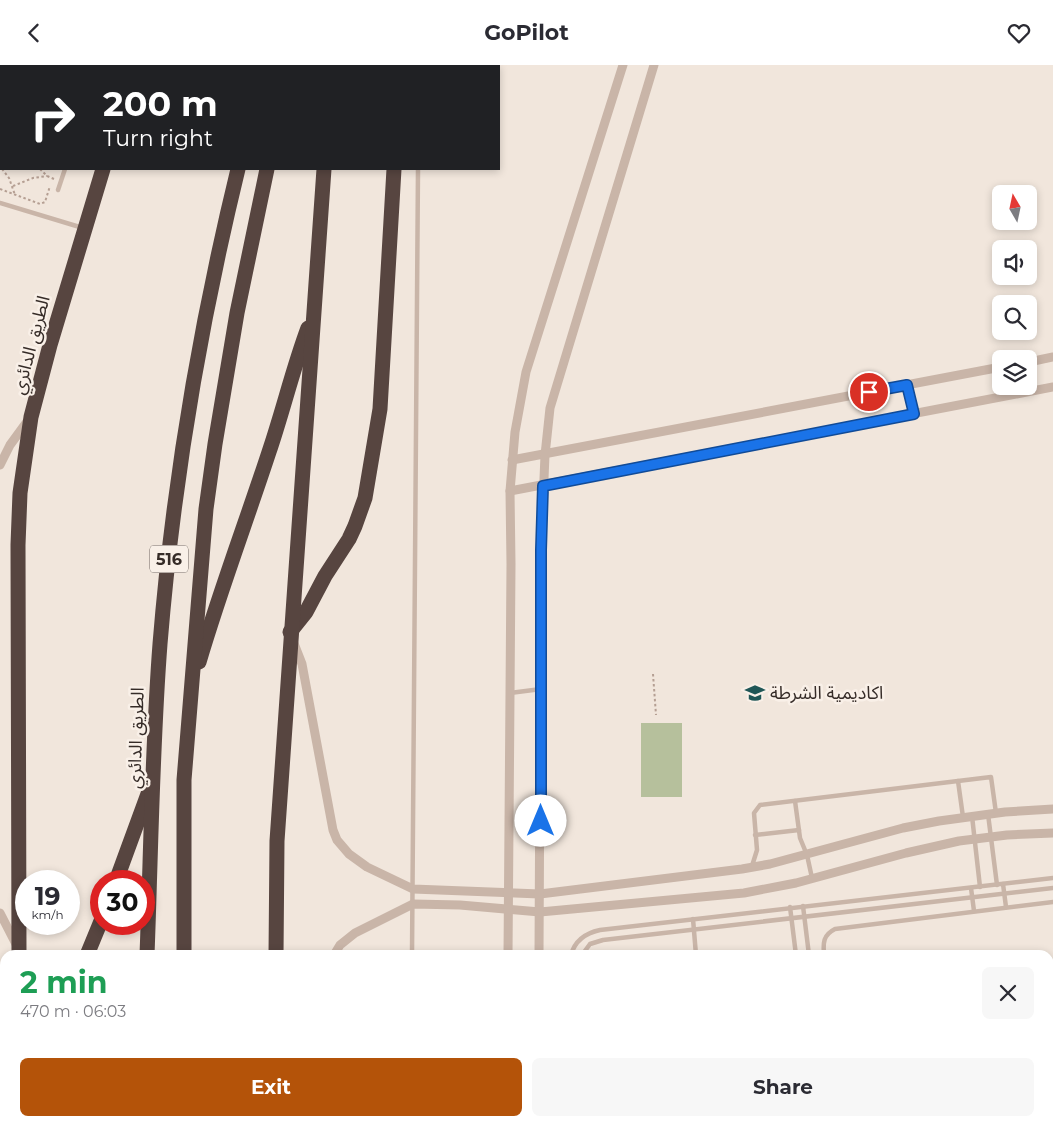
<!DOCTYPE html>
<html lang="en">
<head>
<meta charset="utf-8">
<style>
  :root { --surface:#fff; --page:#f7f7f7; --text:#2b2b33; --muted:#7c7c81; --accent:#b45309 }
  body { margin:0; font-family:Montserrat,"Noto Sans Arabic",sans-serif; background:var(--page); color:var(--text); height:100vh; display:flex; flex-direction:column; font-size:19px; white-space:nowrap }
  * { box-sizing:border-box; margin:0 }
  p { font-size:16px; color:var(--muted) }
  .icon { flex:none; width:28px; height:28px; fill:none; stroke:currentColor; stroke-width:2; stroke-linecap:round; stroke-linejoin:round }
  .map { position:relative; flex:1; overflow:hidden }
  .details { position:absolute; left:0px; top:885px; width:1054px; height:176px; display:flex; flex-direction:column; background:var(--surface); border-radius:15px 15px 0 0; box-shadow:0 2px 8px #0003 }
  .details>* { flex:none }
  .hud { position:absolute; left:0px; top:0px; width:500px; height:105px; box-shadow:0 2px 8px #0003; background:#202124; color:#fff; overflow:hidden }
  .needle { width:32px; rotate:351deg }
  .tools { position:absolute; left:992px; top:120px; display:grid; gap:10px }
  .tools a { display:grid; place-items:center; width:45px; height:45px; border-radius:8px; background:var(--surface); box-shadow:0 2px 8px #0003; font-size:25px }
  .speed { position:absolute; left:15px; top:805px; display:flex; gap:10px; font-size:25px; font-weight:700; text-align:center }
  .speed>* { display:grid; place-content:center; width:65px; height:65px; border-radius:50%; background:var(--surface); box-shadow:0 2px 8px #0003; line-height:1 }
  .speed small { font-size:12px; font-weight:400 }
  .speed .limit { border:8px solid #d22; background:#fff; color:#111 }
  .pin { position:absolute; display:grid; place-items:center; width:42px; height:42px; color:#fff; margin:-21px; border:2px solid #fff; border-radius:50%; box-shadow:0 1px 5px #0007 }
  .me { position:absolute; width:55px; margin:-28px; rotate:0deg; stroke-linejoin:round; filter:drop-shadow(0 0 4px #0008) }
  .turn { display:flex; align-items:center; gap:18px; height:105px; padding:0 20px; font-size:22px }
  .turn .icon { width:65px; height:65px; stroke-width:2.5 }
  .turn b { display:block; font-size:35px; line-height:42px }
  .round { display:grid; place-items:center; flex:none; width:52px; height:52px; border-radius:8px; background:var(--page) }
  .overview { display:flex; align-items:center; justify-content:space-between; height:85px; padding:0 20px }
  h1 { font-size:30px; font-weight:700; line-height:38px; color:#1e9e55 }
  .button { display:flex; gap:10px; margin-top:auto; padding:10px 20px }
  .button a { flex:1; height:58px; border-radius:8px; background:var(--accent); color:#fff; font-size:20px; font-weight:700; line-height:58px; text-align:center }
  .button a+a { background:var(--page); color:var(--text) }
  header { display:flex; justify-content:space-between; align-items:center; height:65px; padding:0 20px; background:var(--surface); font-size:22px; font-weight:700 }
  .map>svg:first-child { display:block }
</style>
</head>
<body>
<header><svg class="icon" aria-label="back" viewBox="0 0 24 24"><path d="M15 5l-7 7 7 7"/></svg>GoPilot<svg class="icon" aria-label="heart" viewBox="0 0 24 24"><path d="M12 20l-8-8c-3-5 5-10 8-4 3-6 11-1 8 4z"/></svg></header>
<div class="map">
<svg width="1053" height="1061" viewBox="0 0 1053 1061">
  <rect width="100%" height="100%" fill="#f1e6dc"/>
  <rect fill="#b6c09c" x="641" y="658" width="41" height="74"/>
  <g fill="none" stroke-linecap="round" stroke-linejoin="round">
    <g stroke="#b59f93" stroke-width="2" stroke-dasharray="2.5 2.5" stroke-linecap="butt">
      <path d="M0 60 1 61"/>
      <path d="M0 97 1 96"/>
      <path d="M2 104 9 113 15 130"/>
      <path d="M40 104 47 111 54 114"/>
      <path d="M13 121 33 113 47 111"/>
      <path d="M0 124 40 139 45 137 50 121"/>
      <path d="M653 609 656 650"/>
    </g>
    <g stroke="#c9b5a8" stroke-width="4.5">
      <path d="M4 1 5 0"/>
      <path d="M107 1 108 0"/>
      <path d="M419 1V0"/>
      <path d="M0 15 1 11"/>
      <path d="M58 125 65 104"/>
      <path d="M0 138 83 163"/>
      <path d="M510 628 541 624"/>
      <path d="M958 716 963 752"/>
      <path d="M795 736 800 773 807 790 812 813"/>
      <path d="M988 749 997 820"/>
      <path d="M972 751 980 822"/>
      <path d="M755 770 799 765"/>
      <path d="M752 801 757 785 754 748 760 740 991 712 996 748"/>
      <path d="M1003 819 1006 842"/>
      <path d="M971 823 974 846"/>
      <path d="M803 841 809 890"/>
      <path d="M790 842 796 890"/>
      <path d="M693 854 696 890"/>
      <path d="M412 890 418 104"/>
      <path d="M571 890C575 875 586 868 600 865L1053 813"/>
      <path d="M582 890 590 879 603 875 1053 823"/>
      <path d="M824 890C823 878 823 870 835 864L1053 837"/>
      <path d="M318 1056V1061"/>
      <path d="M588 1056 590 1061"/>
      <path d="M864 1056 869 1061"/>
      <path d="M886 1056 892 1061"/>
      <path d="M915 1056 925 1061"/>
      <path d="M411 1061V1056"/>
      <path d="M571 1061 572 1056"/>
      <path d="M582 1061V1056"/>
    </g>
    <g stroke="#c9b5a8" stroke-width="9">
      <path d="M1029 297 1053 292"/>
      <path d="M907 320 914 349"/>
      <path d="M512 395 1001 302"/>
      <path d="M0 400 10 380 29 354"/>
      <path d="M510 426 1053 322"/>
      <path d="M293 576 302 599 333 765 337 775 349 789 367 802 413 824 540 829 742 804 770 799 903 763 939 756 1005 747 1053 744"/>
      <path d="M0 848 17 881"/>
      <path d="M334 890 340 880 355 868 413 839 460 840 540 847 744 828 796 818 906 788 959 776 1007 770 1053 768"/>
      <path d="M508 890 511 499 510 426 515 367 526 307 623 0"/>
      <path d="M539 890 541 485 545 390 550 343 654 0"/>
      <path d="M506 1061V1056"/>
      <path d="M535 1061 536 1056"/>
    </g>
    <g stroke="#574540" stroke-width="15">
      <path d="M139 1 140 0"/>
      <path d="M267 1V0"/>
      <path d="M295 1V0"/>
      <path d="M344 1V0"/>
      <path d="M410 1V0"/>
      <path d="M290 567 306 547 325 511 349 474 355 461 365 433 380 344 394 104"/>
      <path d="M199 597C220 526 246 457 269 387 283 346 293 303 308 263"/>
      <path d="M116 816 149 726"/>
      <path d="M19 890 18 480 20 428 31 352 50 280 103 104"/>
      <path d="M87 890 101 856"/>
      <path d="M147 890C151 786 152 683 160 579 173 419 200 260 238 104"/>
      <path d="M184 890V715L206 444 215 379 237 248 267 104"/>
      <path d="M276 890 277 776 324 104"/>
      <path d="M148 1056V1061"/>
      <path d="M185 1056V1061"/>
      <path d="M282 1056 283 1061"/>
      <path d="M31 1061V1056"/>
    </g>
  </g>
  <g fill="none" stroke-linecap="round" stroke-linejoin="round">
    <defs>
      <path id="route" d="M541 756V485L543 421 914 349 907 320 869 327"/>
    </defs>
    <use href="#route" stroke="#114b97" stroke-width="12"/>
    <use href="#route" stroke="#1a73e8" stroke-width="9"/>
  </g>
  <defs>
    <symbol id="university-bare" viewBox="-9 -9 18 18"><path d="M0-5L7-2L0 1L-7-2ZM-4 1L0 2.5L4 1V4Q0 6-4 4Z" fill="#1f5656" stroke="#f9f0e8" stroke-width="2.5" paint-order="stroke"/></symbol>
  </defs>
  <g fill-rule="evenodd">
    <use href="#university-bare" x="741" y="614" width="28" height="28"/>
  </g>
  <g text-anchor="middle" stroke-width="5" stroke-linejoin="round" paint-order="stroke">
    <rect fill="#f9f0e8" stroke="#706762" stroke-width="1" x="150" y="480.5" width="38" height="27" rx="4"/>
    <g font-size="16" font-weight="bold" fill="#362c28">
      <text x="169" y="500">516</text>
    </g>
    <g font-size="18" fill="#362c28" stroke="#f9f0e8">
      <text transform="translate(31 280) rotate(-75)" y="6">الطريق الدائري</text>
      <text transform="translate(136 673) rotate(-88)" y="6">الطريق الدائري</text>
    </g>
    <g font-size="18" fill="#362c28" stroke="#f9f0e8" text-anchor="start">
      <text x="770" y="634">اكاديمية الشرطة</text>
    </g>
  </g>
</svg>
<div class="tools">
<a><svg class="needle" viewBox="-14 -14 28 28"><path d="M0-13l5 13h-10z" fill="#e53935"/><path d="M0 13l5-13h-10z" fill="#7c7c81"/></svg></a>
<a><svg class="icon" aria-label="sound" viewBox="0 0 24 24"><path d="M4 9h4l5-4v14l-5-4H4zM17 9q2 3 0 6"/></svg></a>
<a><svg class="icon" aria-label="search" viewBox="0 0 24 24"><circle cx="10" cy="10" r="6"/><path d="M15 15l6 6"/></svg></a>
<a><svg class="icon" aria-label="layers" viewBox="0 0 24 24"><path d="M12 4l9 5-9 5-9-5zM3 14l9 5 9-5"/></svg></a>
</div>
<div class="speed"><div>19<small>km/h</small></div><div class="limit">30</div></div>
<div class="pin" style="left:869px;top:327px;background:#d93025"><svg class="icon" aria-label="arrive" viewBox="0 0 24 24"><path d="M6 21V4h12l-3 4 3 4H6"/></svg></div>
<svg class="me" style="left:541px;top:756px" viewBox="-20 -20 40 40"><circle r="19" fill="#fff"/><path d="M0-13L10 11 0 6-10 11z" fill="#1a73e8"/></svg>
<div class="hud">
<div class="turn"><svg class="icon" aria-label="right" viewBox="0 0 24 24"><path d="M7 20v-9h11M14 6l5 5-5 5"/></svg><div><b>200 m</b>Turn right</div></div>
</div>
<section class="details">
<div class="overview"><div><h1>2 min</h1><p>470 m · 06:03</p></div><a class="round"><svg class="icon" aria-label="close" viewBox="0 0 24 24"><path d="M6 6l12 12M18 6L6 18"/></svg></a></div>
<div class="button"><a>Exit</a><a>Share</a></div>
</section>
</div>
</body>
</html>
